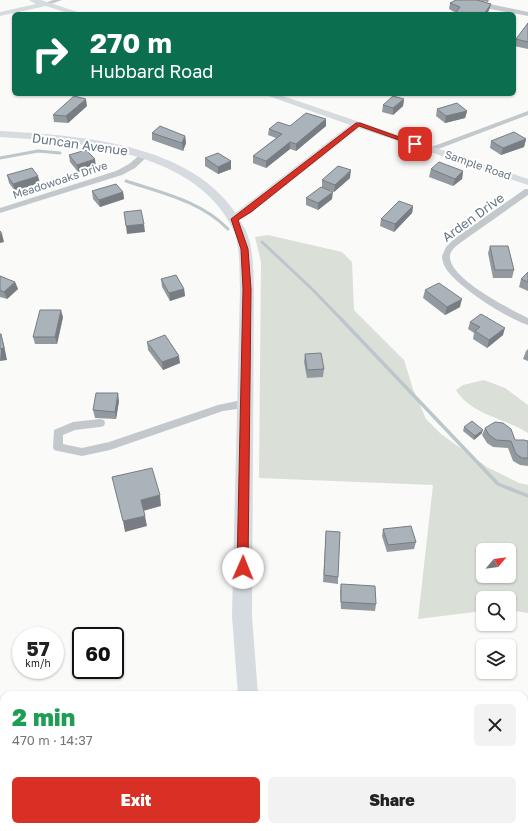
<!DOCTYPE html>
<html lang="en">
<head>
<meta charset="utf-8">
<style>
  :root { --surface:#fff; --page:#f2f2f2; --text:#222; --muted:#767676; --accent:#d93025 }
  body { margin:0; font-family:"Golos Text",sans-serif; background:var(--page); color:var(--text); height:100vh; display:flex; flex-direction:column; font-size:15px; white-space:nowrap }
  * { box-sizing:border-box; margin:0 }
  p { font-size:13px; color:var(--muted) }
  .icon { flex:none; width:22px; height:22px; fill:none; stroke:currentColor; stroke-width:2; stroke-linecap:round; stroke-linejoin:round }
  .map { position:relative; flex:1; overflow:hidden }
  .details { position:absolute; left:0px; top:691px; width:528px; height:140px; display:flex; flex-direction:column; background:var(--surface); border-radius:12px 12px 0 0; box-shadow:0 1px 3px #0004 }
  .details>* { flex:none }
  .guide { position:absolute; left:12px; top:12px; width:504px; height:84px; border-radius:6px; box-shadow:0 1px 3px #0004; background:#0b6e4f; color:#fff; overflow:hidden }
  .needle { width:26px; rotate:61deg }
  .controls { position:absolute; left:476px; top:543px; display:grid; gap:8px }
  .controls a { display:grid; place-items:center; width:40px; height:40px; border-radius:6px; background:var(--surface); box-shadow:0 1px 3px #0004; font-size:20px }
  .speed { position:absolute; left:12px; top:627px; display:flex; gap:8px; font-size:20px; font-weight:700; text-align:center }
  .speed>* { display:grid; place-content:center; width:52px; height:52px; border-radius:50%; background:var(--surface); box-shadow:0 1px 3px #0004; line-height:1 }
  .speed small { font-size:10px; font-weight:400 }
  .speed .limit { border:2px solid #111; border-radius:6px; background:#fff; color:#111 }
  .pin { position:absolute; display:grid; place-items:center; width:34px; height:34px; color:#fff; margin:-17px; border-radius:8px; box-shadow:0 2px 6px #0006 }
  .me { position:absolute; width:44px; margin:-22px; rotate:1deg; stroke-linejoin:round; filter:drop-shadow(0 0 3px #0008) }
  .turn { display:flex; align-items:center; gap:14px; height:84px; padding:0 12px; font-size:18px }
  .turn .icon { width:52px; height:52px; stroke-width:2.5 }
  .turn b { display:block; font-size:28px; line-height:34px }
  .round { display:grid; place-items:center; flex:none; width:42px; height:42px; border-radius:6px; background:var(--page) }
  .head { display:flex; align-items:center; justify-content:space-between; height:68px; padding:0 12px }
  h1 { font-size:24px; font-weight:800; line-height:30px; color:#1e9e55 }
  .primary-button { display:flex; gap:8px; margin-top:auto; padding:8px 12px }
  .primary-button a { flex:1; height:46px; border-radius:6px; background:var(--accent); color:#fff; font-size:16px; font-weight:800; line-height:46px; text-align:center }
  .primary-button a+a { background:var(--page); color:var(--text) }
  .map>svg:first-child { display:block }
</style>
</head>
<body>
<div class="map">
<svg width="528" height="831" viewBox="0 0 528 831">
  <rect width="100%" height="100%" fill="#fafaf8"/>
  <g fill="#dadfd7" fill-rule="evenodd">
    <path d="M268 235 342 252 352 262 354 310 404 360 413 389 426 419 441 434 487 467 519 483 528 485V613L509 610V598H483V611L418 619 433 485 259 478 261 262 255 237ZM483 550H509V576H483Z"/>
    <path d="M484 380 505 388 528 405V433C505 418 471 415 456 390L463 385Z"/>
  </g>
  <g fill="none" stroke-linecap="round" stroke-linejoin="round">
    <g stroke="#bbc7cb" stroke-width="3">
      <path d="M0 158 38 151 60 153"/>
      <path d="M126 181C162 193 201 201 228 229"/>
      <path d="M262 242 312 289 342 320"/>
    </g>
    <path stroke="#bbc7cb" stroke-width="3.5" d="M341 319 498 484 528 496"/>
    <g fill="#c3c8cc" fill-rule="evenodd">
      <path d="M53 0H62L48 5 45 3Z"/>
      <path d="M460 0H470L528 12V16L490 9Z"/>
      <path d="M528 111V115L433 151 426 149Z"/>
      <path d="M142 153 149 155 135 168 122 175 0 213V208L116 171 129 164Z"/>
      <path d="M525 189H528V195L460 243C456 246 451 250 450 255 447 278 510 309 528 318V325C508 319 452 284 444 265 443 262 442 259 442 256L446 247 454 239Z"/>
      <path d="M237 401 249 405 250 408 249 411 245 412 237 409 223 411 110 450 82 456 58 451 54 450 53 447 54 430 73 422 100 419 104 420 105 423 104 426 100 427 75 430 63 435V444L82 448 109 442 218 405Z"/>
    </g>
    <g fill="#d6dbdf" fill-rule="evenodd">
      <path d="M29 0H41L84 14H71L46 6 0 16V12L36 4Z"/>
      <path d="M263 94H277L528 179V185L359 128 252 212 238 221H230L228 219 230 217 350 125Z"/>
    </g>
    <g fill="#d6dbdf" fill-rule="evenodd">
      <path d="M0 131C84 136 203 143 245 229 254 247 253 270 254 289L252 616 258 695H238L232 616 240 289C239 270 241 247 233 229 194 149 77 142 0 137Z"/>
      <rect x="232" y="827" width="22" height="4"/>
    </g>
  </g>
  <g fill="#929a9f">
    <path d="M456 0H489L488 2 478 0 491 4 489 10 487 14H455L456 13 449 9 450 3Z"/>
    <path d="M528 23V49L514 46 516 39Z"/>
    <path d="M404 99 403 106 393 115 382 112 383 105Z"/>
    <path d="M87 106 68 123 54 122 53 115Z"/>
    <path d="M437 109 467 111 465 118 445 123 436 116Z"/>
    <path d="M326 119V126L296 151 290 149 266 168 253 163V156L276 138 268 135 269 129 290 126Z"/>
    <path d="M152 133 185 136 186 143 183 151 152 140Z"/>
    <path d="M526 139 524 147 501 155 490 148 491 141Z"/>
    <path d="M69 155 96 167 78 172 70 162Z"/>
    <path d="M205 158 231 161V169L218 174 205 166Z"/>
    <path d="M431 169 463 171 462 179 453 186 429 177Z"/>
    <path d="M7 175 40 183 15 191 9 183Z"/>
    <path d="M350 178 334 192 330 190 332 199 318 210 306 205V198L322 187V180Z"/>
    <path d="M92 191 123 192 124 199 100 207 93 199Z"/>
    <path d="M413 206 412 213 394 232 380 226 381 219Z"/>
    <path d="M490 246 514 270 512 278H493L488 253Z"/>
    <path d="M528 272V291L519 287 521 279Z"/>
    <path d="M0 276 15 282 18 289 7 299 0 297Z"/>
    <path d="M161 279 184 289 185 296 170 301 162 287Z"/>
    <path d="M425 290 460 307 445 315 423 298Z"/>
    <path d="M63 317 57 344H35L33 337Z"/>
    <path d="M470 322 503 335 487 348 473 339 474 333 468 329Z"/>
    <path d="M147 342 180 363 163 370 148 350Z"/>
    <path d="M528 349V361L523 359 526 351Z"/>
    <path d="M305 354 324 369 323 377 307 378 304 362Z"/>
    <path d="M119 401 116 419 95 418 93 410Z"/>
    <path d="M464 427 482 433 474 440 463 431Z"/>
    <path d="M485 428 515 440 528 441V466L520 465 513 461 508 448 493 447 487 443 482 435Z"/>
    <path d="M383 529 416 542 414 549 387 552 382 536Z"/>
    <path d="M326 531 338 577V584L323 582Z"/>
    <path d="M341 584 376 604 375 611 341 609 340 591Z"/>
  </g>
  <g fill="#777d82">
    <path d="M491 4 489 10 487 14H484Z"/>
    <path d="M86 99 87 106 68 123 66 116Z"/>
    <path d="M404 99 403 106 393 115V108Z"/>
    <path d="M467 111 465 118 445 123 446 116Z"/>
    <path d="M326 119V126L296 151V144Z"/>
    <path d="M185 136 186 143 183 151 182 143Z"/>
    <path d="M526 139 524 147 501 155 503 148Z"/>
    <path d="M290 142V149L266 168V161Z"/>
    <path d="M95 159 96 167 78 172 77 165Z"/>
    <path d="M231 161V169L218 174V167Z"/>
    <path d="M351 170 350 178 334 192 335 185Z"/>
    <path d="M463 171 462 179 453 186 455 179Z"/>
    <path d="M38 176 40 183 15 191 13 184Z"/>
    <path d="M123 192 124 199 100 207 99 200Z"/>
    <path d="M333 192 332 199 318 210V203Z"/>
    <path d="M413 206 412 213 394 232 395 224Z"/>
    <path d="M144 224 145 232 127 234 126 226Z"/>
    <path d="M2 234 4 242 0 243V235Z"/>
    <path d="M15 282 18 289 7 299 4 292Z"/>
    <path d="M184 289 185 296 170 301 169 293Z"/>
    <path d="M462 299 460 307 445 315 447 307Z"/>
    <path d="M61 310 63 317 57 344 55 337Z"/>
    <path d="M505 328 503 335 487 348 489 340Z"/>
    <path d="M1 334 4 345 7 360 0 361Z"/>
    <path d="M179 356 180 363 163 370 162 362Z"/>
    <path d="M118 393 119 401 116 419 115 412Z"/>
    <path d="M483 430 482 433 474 440 475 436Z"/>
    <path d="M160 495 161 506 143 511 141 500Z"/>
    <path d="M145 516 147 526 125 532 123 521Z"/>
    <path d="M37 827H52L53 829 44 831H39Z"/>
    <rect x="78" y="827" width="3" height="4"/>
  </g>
  <g fill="#aab3b9" stroke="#777d82">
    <path d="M456 0H477L491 4 484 14 475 13 474 14H455L460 7 450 3Z"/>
    <path d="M528 23V42L516 39Z"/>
    <path d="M74 96 86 99 66 116 53 115Z"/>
    <path d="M393 96 404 99 393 108 383 105Z"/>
    <path d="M457 103 467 111 446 116 437 109Z"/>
    <path d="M306 113 326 119 296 144 290 142 266 161 253 156 282 134 269 129 278 122 290 126Z"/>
    <path d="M160 126 185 136 182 143 152 133Z"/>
    <path d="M514 132 526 139 503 148 491 141Z"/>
    <path d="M86 150 95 159 77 165 69 155Z"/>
    <path d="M218 153 231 161 218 167 205 158Z"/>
    <path d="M439 162 463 171 455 179 431 169Z"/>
    <path d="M338 166 351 170 335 185 322 180Z"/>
    <path d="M32 168 38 176 13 184 7 175Z"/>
    <path d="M116 184 123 192 99 200 92 191Z"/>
    <path d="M321 187 333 192 318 203 306 198Z"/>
    <path d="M399 201 413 206 395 224 381 219Z"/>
    <path d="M141 210 144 224 126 226 124 212Z"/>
    <path d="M0 231 2 234 0 235Z"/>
    <path d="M490 246H508L514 270H495Z"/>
    <path d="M528 272V282L521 279Z"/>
    <path d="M176 275 184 289 169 293 161 279Z"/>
    <path d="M0 276 15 282 4 292 0 290Z"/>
    <path d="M439 283 462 299 447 307 425 290Z"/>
    <path d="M40 310H61L55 337H33Z"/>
    <path d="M481 314 505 328 489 340 475 331 480 327 470 322Z"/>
    <path d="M0 334H1L4 348 0 349Z"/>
    <path d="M165 335 179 356 162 362 147 342Z"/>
    <path d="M321 353 324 369 307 370 305 354Z"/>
    <path d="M96 393H118L115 412 93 410Z"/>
    <path d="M472 421 483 430 475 436 464 427Z"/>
    <path d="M495 422 503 423 511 429 515 440H524L528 441V458H522L516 454 511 441 496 440 489 435 485 428Z"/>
    <path d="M152 468 160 495 141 500 145 516 123 521 112 477Z"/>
    <path d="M411 526 416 542 388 545 383 529Z"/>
    <path d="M326 531 340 532 338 577 324 575Z"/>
    <path d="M341 584 375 586 376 604 341 602Z"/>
    <rect x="49" y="827" width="29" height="4"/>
    <path d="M314 827H354V831H315Z"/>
  </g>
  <path fill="#d93025" stroke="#8d1f18" d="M356 123H360L419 144 413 145 359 126 251 212 238 220 248 249 251 289 248 568 246 571H239L237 568 243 289 241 249 231 219Z"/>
  <g text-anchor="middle" stroke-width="4" stroke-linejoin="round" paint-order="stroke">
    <g font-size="11" fill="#657683" stroke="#fff">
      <text transform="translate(478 165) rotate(19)" y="4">Sample Road</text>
      <text transform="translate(60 180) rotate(-18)" y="4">Meadowoaks Drive</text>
    </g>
    <g font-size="13" fill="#657683" stroke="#fff">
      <text transform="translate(80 144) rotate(8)" y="5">Duncan Avenue</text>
      <text transform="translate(473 217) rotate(-36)" y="5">Arden Drive</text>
    </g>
  </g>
</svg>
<div class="controls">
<a><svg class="needle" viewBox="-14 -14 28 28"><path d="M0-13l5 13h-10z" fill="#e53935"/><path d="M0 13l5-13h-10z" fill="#767676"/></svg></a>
<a><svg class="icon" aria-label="search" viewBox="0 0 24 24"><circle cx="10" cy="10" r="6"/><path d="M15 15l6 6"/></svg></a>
<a><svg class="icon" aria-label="layers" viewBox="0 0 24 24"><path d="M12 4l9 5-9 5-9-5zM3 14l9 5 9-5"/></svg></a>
</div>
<div class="speed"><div>57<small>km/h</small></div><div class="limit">60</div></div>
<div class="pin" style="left:415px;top:144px;background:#d93025"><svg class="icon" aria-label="arrive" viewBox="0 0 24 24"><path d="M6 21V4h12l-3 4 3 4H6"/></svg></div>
<svg class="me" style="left:243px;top:568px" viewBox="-20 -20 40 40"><circle r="19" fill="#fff"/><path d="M0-13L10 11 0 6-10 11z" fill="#d93025"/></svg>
<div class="guide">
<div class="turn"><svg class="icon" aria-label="right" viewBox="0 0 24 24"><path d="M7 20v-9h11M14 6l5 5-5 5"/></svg><div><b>270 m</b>Hubbard Road</div></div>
</div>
<section class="details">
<div class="head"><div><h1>2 min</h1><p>470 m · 14:37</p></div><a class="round"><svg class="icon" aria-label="close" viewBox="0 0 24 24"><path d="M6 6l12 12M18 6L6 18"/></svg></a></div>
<div class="primary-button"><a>Exit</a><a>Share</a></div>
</section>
</div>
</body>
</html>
